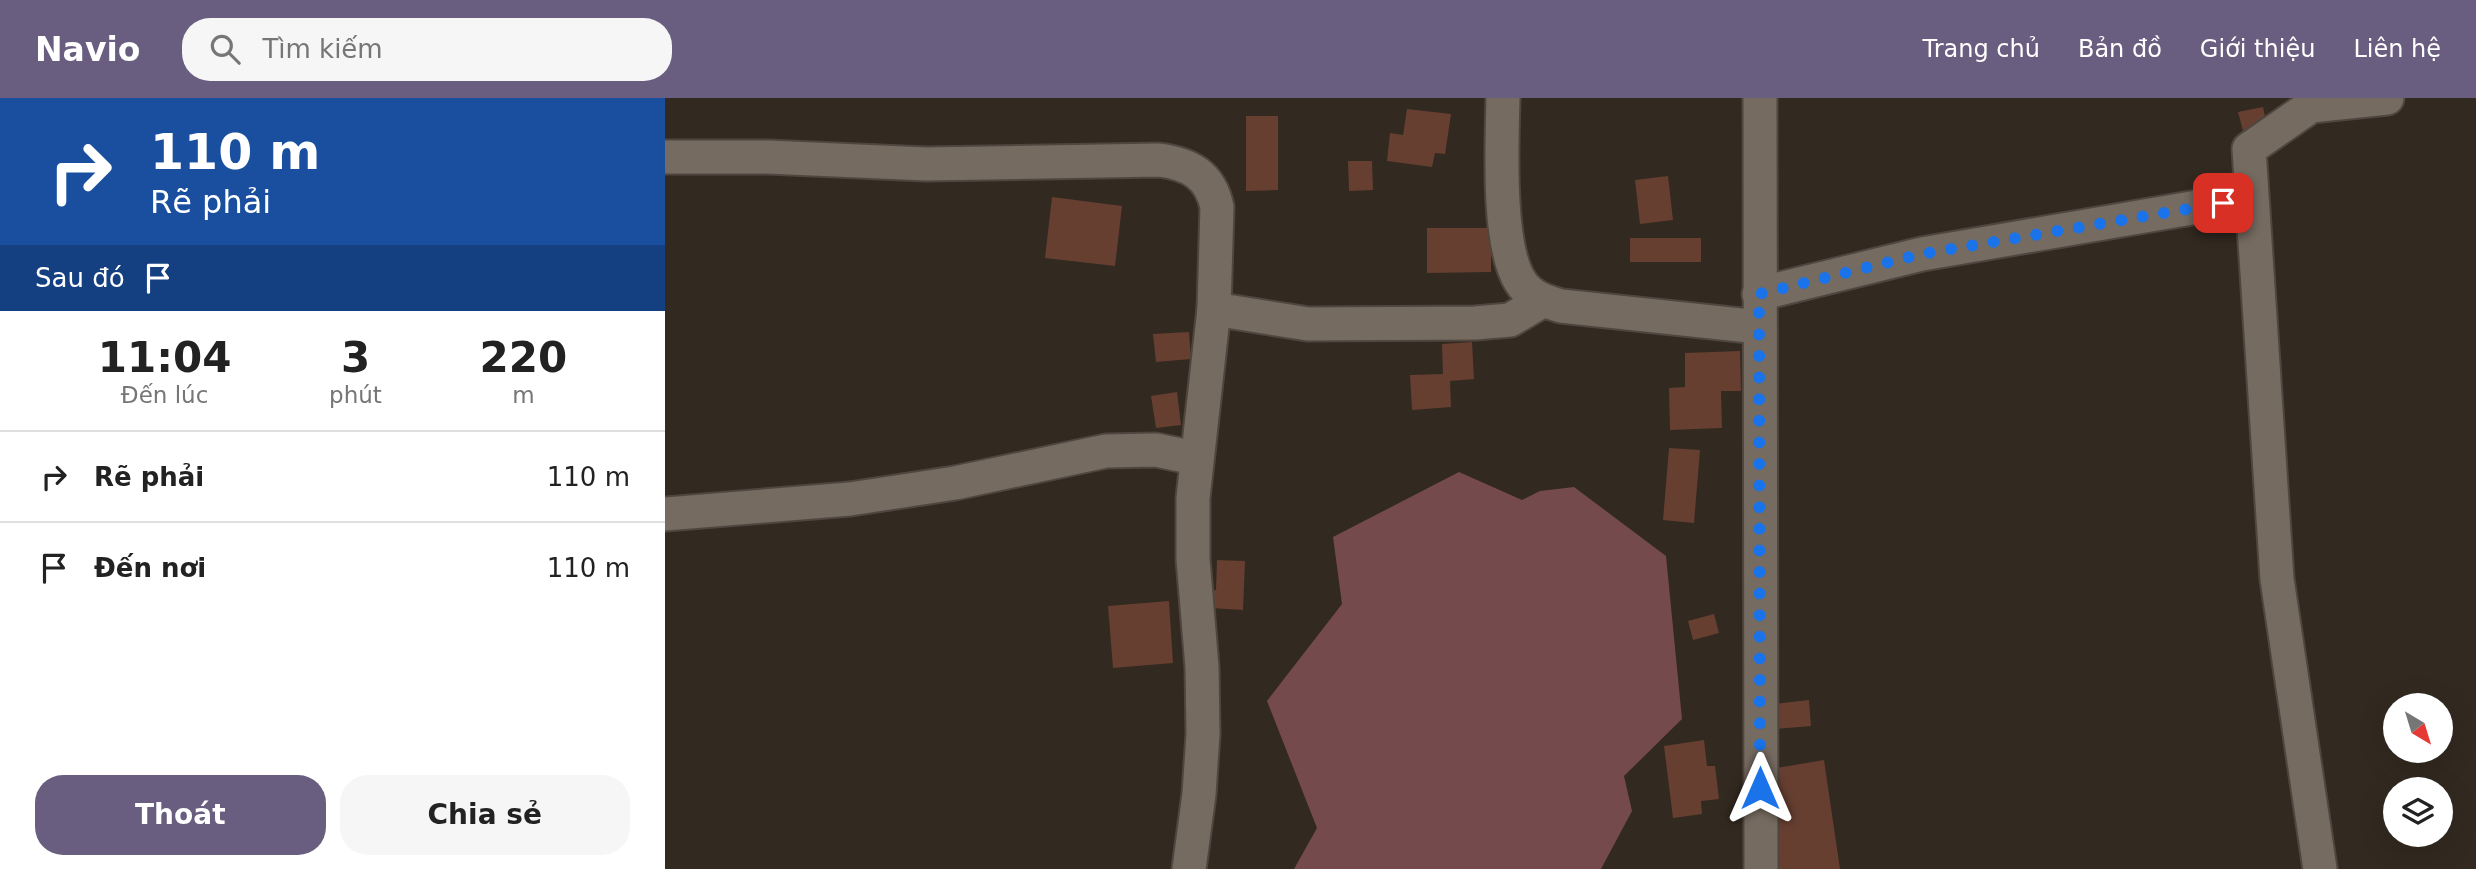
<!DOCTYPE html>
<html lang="vi">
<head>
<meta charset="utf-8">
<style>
  :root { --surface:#fff; --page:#f6f6f6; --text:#222; --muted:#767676; --line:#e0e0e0; --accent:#6a5e80 }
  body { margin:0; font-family:"DejaVu Sans",sans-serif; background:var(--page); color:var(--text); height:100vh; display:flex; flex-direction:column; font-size:26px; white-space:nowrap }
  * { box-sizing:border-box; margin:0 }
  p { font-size:23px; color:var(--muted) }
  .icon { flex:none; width:38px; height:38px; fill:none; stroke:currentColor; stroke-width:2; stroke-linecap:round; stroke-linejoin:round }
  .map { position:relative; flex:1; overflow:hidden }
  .details { display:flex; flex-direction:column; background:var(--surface); width:665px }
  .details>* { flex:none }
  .top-card { background:#1a4fa0; color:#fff; overflow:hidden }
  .needle { width:46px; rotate:142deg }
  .fabs { position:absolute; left:1718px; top:595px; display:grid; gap:14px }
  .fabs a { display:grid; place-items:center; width:70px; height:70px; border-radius:50%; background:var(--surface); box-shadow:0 7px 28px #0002; font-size:35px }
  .pin { position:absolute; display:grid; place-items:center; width:60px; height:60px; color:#fff; margin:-30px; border-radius:14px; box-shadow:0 4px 10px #0006 }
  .me { position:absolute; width:77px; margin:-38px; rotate:0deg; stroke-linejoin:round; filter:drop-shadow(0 0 5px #0008) }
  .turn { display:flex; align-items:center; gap:24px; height:147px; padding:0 35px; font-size:32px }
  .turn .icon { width:91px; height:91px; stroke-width:2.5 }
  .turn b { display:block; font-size:49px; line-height:60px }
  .then { display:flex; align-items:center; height:66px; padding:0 35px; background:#0003; gap:14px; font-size:26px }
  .eta { display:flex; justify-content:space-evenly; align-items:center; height:119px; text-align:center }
  .eta b { font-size:42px; font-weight:800; line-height:49px }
  .action { display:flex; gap:14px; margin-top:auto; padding:14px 35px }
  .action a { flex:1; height:80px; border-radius:28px; background:var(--accent); color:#fff; font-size:28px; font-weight:800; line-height:80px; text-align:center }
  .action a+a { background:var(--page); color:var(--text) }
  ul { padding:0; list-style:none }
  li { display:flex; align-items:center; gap:21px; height:91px; padding:0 35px; border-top:2px solid var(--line) }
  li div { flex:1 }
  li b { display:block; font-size:26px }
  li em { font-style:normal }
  header { display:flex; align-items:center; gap:42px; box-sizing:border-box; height:98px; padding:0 35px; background:var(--accent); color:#fff }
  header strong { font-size:33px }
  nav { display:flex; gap:38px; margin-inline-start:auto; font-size:24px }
  .search { width:490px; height:63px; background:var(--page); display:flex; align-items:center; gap:18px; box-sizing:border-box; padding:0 24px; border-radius:28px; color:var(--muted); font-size:26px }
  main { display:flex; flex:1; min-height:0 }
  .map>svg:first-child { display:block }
</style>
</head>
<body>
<header>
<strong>Navio</strong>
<div class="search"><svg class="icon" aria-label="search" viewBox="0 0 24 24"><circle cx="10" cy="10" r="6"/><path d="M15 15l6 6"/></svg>Tìm kiếm</div>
<nav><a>Trang chủ</a><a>Bản đồ</a><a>Giới thiệu</a><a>Liên hệ</a></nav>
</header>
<main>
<section class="details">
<div class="top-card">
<div class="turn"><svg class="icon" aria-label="right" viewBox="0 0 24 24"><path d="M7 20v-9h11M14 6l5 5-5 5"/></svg><div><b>110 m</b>Rẽ phải</div></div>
<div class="then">Sau đó<svg class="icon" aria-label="arrive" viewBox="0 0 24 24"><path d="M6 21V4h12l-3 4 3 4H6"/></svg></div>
</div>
<div class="eta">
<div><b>11:04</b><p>Đến lúc</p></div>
<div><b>3</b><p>phút</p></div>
<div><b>220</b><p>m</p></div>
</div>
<ul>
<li><svg class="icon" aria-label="right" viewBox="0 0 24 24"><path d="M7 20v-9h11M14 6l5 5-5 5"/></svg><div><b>Rẽ phải</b></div><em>110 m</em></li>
<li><svg class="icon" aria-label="arrive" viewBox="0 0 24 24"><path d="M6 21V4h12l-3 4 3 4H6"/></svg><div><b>Đến nơi</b></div><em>110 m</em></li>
</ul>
<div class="action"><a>Thoát</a><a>Chia sẻ</a></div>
</section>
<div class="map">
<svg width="1811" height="771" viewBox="0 0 1811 771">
  <rect width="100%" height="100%" fill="#322920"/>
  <path fill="#754a4c" d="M794 374 857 402 875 393 909 389 1001 458 1017 621 959 678 967 713 936 771H629L652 730 602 603 677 506 668 439Z"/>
  <g fill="#663f31">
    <path d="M1598 9 1602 28 1578 33 1573 14Z"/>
    <path d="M742 11 786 16 780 56 770 55 767 69 722 63 725 35 738 37Z"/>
    <path d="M581 18H613V92L581 93Z"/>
    <path d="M683 63H707L708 92 684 93Z"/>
    <path d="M1003 78 1008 122 975 126 970 82Z"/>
    <path d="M387 99 457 108 450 168 380 160Z"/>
    <path d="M762 130H826V174L762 175Z"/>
    <rect x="965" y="140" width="71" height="24"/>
    <path d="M524 234 526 261 491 264 488 236Z"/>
    <path d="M807 244 809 281 785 283 786 309 747 312 745 277 778 276 777 246Z"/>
    <path d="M1075 253 1076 293H1056L1057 330 1005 332 1004 290 1020 289V255Z"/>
    <path d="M512 294 516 327 491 330 486 298Z"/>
    <path d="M1004 350 1035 352 1029 425 998 422Z"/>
    <path d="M552 462 580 463 578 512 545 510V492H551Z"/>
    <path d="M504 503 508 565 448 570 443 508Z"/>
    <path d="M1049 516 1054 535 1028 542 1023 523Z"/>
    <path d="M1144 602 1146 628 1111 631 1109 606Z"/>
    <path d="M1039 642 1042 668H1050L1054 701 1036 703 1037 716 1008 720 999 648Z"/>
    <path d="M1159 662 1175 771H1106L1105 721 1113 720 1106 671Z"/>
  </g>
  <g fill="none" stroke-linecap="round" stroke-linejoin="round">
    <defs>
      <g id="minor">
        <path d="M838 0C837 45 832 146 855 183 864 198 879 203 896 208L1094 229"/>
        <path d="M1095 0 1096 771"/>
        <path d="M0 59H103L261 66 494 62C525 66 545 77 552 109L549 211 528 400V461L537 569 538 636 534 696 524 771"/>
        <path d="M1094 196 1257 156 1585 100"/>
        <path d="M549 211 643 226 810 225 845 222 877 203"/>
        <path d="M0 416 185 401 290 385 441 353 491 352 530 360"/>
        <path d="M1655 771 1612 481 1584 51 1646 8 1722 0"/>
      </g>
    </defs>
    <use href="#minor" stroke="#4f473f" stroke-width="37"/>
    <use href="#minor" stroke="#766b61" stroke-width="33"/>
  </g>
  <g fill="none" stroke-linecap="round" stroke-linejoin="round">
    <path stroke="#1a73e8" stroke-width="12" stroke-dasharray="0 21.6" d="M1095 690 1094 196 1257 156 1558 105"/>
  </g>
</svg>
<div class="fabs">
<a><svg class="needle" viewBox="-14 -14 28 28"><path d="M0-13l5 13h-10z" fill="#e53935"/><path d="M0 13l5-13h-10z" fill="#767676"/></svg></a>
<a><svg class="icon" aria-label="layers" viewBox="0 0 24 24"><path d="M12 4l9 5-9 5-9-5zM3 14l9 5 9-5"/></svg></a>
</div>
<div class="pin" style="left:1558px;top:105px;background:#d93025"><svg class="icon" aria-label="arrive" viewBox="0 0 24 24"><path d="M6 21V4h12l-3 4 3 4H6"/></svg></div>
<svg class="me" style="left:1095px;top:690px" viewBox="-20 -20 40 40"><path d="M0-17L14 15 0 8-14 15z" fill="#1a73e8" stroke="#fff" stroke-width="4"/></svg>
</div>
</main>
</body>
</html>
